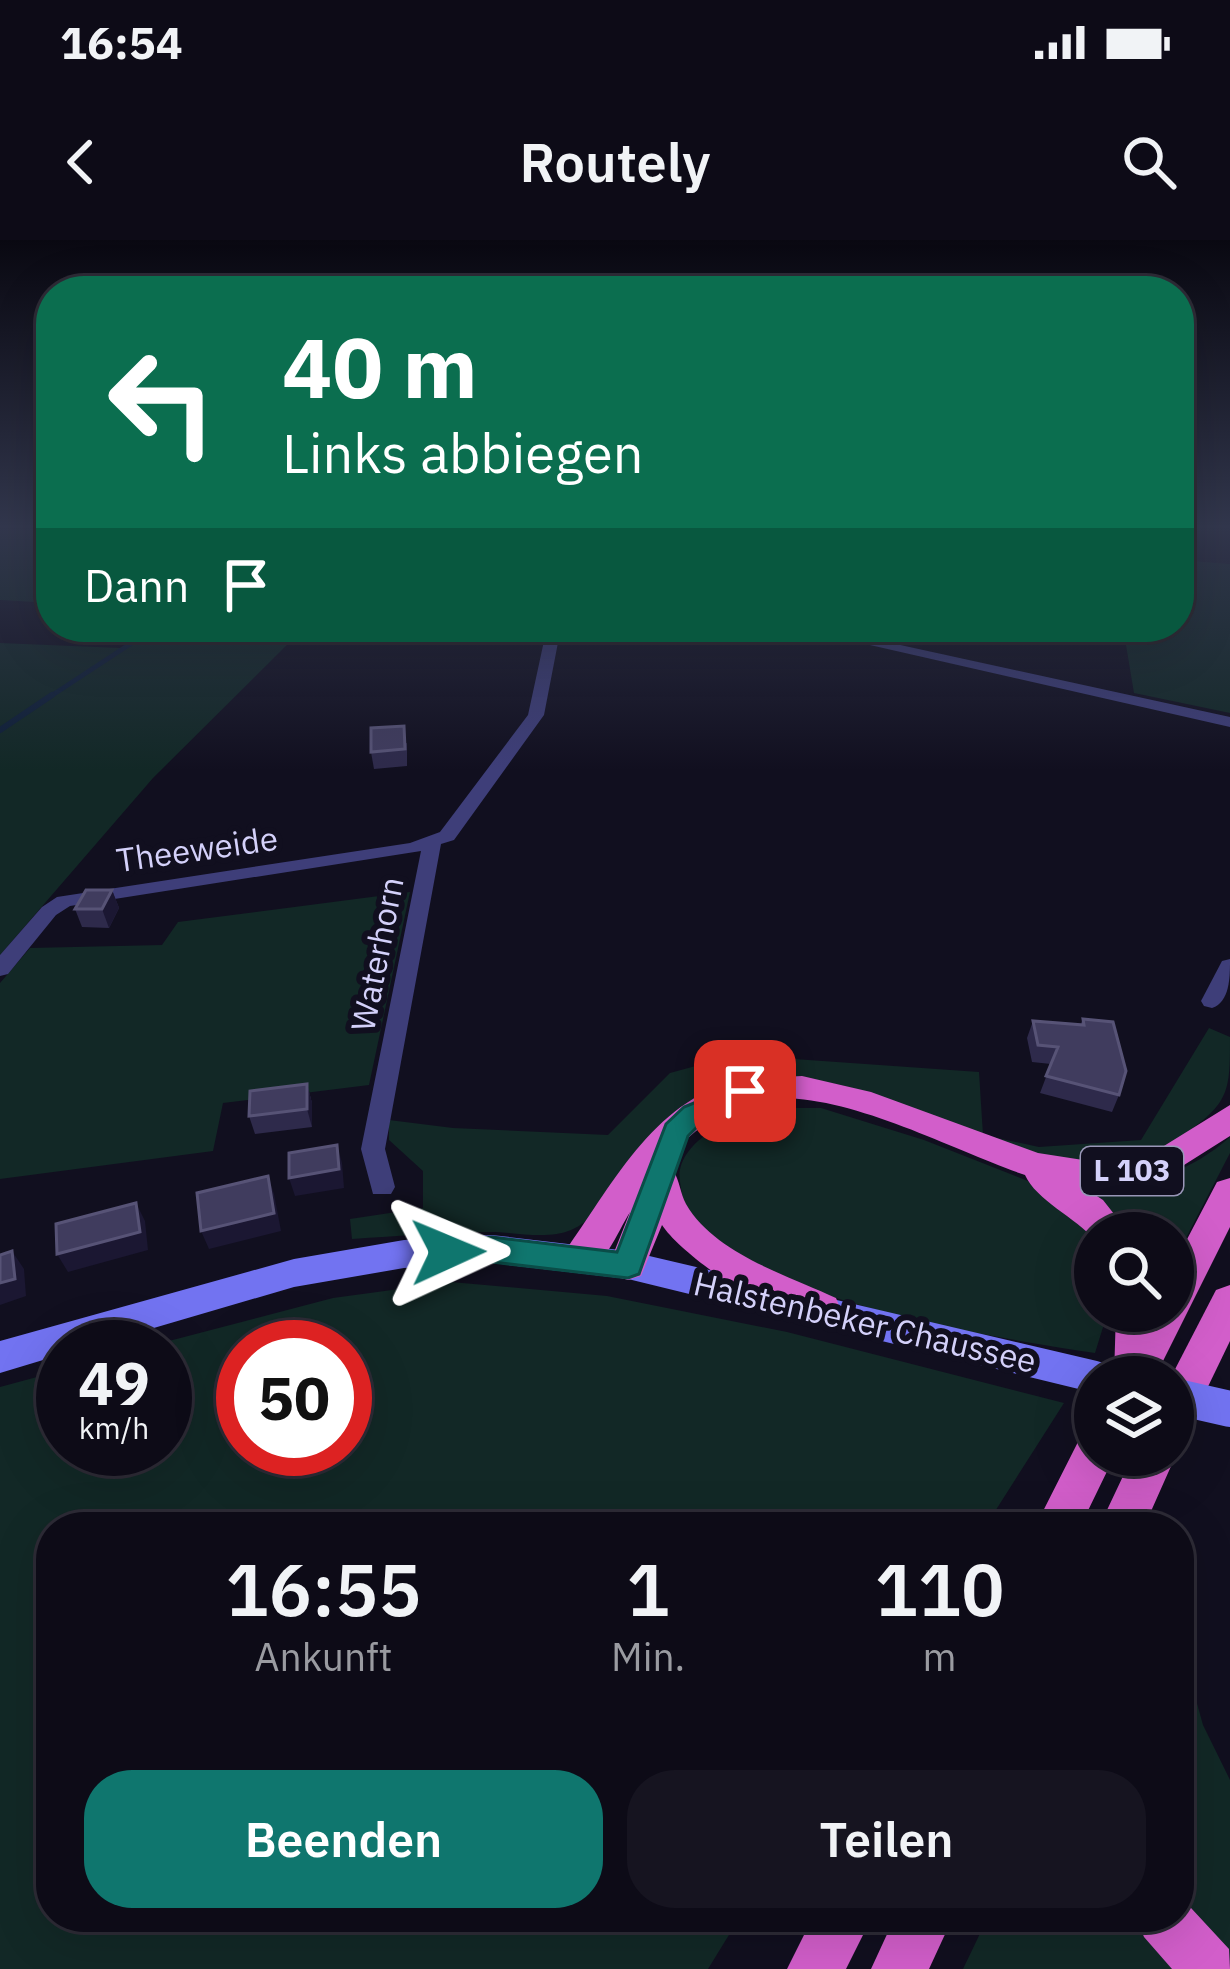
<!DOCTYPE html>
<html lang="de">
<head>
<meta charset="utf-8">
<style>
  :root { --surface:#0d0b17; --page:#161420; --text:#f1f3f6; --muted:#9a9ba1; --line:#2d2b36; --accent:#0f766e }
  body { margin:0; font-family:"IBM Plex Sans",sans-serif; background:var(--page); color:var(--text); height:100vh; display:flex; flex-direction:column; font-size:45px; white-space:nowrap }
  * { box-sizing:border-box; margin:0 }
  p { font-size:39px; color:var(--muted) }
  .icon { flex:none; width:66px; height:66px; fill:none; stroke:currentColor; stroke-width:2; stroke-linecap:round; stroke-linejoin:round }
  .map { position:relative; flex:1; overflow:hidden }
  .side { position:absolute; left:36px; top:1272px; width:1158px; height:420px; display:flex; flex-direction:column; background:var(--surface); border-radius:48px; box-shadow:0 12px 48px #0002,0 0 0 3px var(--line) }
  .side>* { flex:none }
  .banner { position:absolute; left:36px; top:36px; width:1158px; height:366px; border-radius:48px; box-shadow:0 12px 48px #0002,0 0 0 3px var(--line); background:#0b6e4f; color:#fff; overflow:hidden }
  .fabs { position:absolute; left:1074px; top:972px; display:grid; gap:24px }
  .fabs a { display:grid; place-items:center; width:120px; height:120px; border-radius:50%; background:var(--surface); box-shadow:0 12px 48px #0002,0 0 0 3px var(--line); font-size:60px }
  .speed { position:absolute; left:36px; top:1080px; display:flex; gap:24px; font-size:60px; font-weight:700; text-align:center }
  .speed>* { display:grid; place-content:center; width:156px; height:156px; border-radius:50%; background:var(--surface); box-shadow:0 12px 48px #0002,0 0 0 3px var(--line); line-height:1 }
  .speed small { font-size:30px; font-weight:400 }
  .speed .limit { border:18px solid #d22; background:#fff; color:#111 }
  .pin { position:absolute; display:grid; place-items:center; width:102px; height:102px; color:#fff; margin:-51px; border-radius:24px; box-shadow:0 6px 18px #0006 }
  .me { position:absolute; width:132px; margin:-66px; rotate:89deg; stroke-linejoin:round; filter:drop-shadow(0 0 9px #0008) }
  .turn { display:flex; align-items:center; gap:42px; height:252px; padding:0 48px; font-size:54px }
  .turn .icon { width:156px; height:156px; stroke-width:2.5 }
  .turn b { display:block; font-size:84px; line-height:102px }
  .then { display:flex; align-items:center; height:114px; padding:0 48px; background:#0003; gap:24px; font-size:45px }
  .eta { display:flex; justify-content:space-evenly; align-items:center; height:204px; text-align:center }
  .eta b { font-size:72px; font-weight:600; line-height:84px }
  .button { display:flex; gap:24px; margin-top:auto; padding:24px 48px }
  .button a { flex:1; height:138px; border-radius:48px; background:var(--accent); color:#fff; font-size:48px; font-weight:600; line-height:138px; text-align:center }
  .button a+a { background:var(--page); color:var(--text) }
  .status { display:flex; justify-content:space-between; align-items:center; height:84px; padding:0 60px; background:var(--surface); direction:ltr }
  .status svg { height:33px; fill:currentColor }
  header { display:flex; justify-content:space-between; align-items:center; height:156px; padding:0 48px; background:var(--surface); font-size:54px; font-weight:600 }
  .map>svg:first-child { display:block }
</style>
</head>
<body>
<div class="status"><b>16:54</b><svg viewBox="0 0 49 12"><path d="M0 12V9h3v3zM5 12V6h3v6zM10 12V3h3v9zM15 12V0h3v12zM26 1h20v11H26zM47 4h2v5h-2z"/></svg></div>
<header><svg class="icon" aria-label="back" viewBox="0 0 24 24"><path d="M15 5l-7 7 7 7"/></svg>Routely<svg class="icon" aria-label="search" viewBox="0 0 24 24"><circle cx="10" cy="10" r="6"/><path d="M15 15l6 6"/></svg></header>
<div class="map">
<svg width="1230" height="1729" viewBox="0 0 1230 1729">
  <rect width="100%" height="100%" fill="#110f1f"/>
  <g fill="#122826" fill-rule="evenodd">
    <path d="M0 289H51V363L0 360Z"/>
    <path d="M1179 320 1230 324V473L1134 453 1123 387H1179Z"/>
    <path d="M153 387H305L153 538 0 715V403L121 408Z"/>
    <path d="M410 652 369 845 223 863 213 911 0 939V743L30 708 162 705 178 682Z"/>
    <path d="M1209 788 1230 797C1230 851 1230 863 1183 895 1056 980 931 848 802 839 704 831 669 873 615 945 603 962 591 982 571 990 547 1000 516 992 490 992 444 992 398 996 352 999L350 979 423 968V931L389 900V880L453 888 608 895 670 833 736 815 979 832 983 895 1039 907 1141 900Z"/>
    <path d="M763 868H821L924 900 1028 941 1069 969 1095 1002V1071H1108L1095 1113C990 1097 759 1061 690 977 683 969 682 953 680 942 674 902 733 877 763 868Z"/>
    <path d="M1230 897V913L1173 1023V993H1124L1067 943C1128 951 1184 938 1230 897Z"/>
    <path d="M451 1042 607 1056 787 1092 1064 1163 985 1287H51V1677H740L708 1729H0V1147L63 1130V1209H165V1107H146L333 1058ZM243 1107H345V1209H243Z"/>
    <path d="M1179 1307 1187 1311 1183 1373 1188 1431 1203 1485 1230 1540V1723L1202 1698 1179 1665Z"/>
    <path d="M988 1677H1145L1185 1729H963Z"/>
  </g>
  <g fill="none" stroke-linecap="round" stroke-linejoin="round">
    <path stroke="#0e1f38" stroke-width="4.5" d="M48 458 156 387"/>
    <path stroke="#0e1f38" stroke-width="6" d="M0 490 52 455"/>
    <g fill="#3e3e79" fill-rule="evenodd">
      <path d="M547 387H561L544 475 454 600 441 604 385 909 395 947 391 954H373L361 909 421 611 70 666 56 675 8 734 0 736V715L42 667 57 657 410 603 440 592 528 475Z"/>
      <path d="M791 387H818L1230 477V487Z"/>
      <path d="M1230 719C1230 737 1230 762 1212 768L1204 766 1201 761 1222 721Z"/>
    </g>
    <path fill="#7273f1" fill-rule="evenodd" d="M492 995 628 1011 1097 1121 1110 1125 1115 1137H1095V1153L628 1039 492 1023 404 1028 294 1047 89 1107H63V1114L0 1133V1101L294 1019 404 1000Z"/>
    <g fill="#d25eca" fill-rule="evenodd">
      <path d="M802 836 871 852 1038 913 1096 922 1151 914 1230 865V896L1165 937 1083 947 1103 960 1129 993H1095V1000C1076 978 1036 960 1025 935 950 910 830 842 751 862 714 871 685 898 662 926L673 930C680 941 680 953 686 964 715 1014 787 1035 836 1058L841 1070 836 1082C796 1095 684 1019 662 985L641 1036 628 1040 615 1036 609 1025 630 972C615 996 601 1040 568 1029L562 1018 568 1007C614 942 658 854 746 839 764 836 784 837 802 836Z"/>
      <path d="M1230 938V987L1155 1137H1114L1116 1071H1173V1026L1217 942Z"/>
      <path d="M1230 1045V1101L1188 1188 1173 1194 1171 1137 1216 1050Z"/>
      <path d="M1095 1192V1215H1115L1080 1287H1035L1080 1198Z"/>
      <path d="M1173 1207 1176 1215 1144 1287H1099L1133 1215H1173Z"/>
      <path d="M1179 1655 1229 1709 1230 1729H1172L1144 1697 1136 1677H1179Z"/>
      <path d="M813 1677H872L846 1729H787Z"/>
      <path d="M895 1677H953L929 1729H871Z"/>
    </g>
    <path stroke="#7273f1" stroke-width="36" d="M1173 1156 1230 1169"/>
  </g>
  <g fill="#2e2a4b">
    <path d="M407 503V526L374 529 371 512Z"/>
    <path d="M112 650 119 668 109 688 82 687 75 669Z"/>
    <path d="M1083 779 1119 855 1112 872 1040 853 1051 824 1032 822 1027 798 1033 781 1080 785Z"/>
    <path d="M307 844 312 863V887L255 894 249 876Z"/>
  </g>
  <g fill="#1b1732">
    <path d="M112 650 119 668 109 688 102 669Z"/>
    <path d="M307 844 312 863V887L307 869Z"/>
    <path d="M337 905 342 923 344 948 295 956 289 938Z"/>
    <path d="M268 936 274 954 281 991 209 1009 201 991Z"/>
    <path d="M136 963 145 981 148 1010 68 1032 57 1014Z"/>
    <path d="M12 1011 24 1029 26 1056 0 1065V1043Z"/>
  </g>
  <g fill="#403c5e" stroke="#575376" stroke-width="3">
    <path d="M404 486 405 509 371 512V488Z"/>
    <path d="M86 650H112L102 669H75Z"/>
    <path d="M1083 779 1113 782 1126 831 1119 855 1046 836 1058 807 1038 805 1033 781 1084 785Z"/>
    <path d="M307 844V869L249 876 250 851Z"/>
    <path d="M337 905 339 929 289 938V913Z"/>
    <path d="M268 936 274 973 201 991 197 953Z"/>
    <path d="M136 963 140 992 57 1014 56 984Z"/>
    <path d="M12 1011 15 1039 0 1043V1015Z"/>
  </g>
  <linearGradient id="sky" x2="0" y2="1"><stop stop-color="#090811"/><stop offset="0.54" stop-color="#32374d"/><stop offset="1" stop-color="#32374d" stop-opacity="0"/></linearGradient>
  <rect width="1230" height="531" fill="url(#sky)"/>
  <path fill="#0f766e" stroke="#0a4d48" stroke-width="3" d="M745 842 758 851 754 858 703 881 688 896 639 1034 628 1038 492 1022 438 1021 433 1012 438 1003 492 997 617 1012 666 884 684 867Z"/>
  <g text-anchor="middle" stroke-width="12" stroke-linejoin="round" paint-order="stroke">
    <rect fill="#110f1f" stroke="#9a97b8" stroke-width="3" x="1081" y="907" width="102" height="48" rx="9"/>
    <g font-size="30" font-weight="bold" fill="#d4d1fa">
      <text x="1132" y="941">L 103</text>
    </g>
    <g font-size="33" fill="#d4d1fa" stroke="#110f1f">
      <text transform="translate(197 609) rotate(-8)" y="12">Theeweide</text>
      <text transform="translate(377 714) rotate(-79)" y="12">Waterhorn</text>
      <text transform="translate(865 1082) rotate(13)" y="12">Halstenbeker Chaussee</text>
    </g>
  </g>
</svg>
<div class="fabs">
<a><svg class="icon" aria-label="search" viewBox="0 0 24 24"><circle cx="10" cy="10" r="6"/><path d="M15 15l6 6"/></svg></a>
<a><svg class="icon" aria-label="layers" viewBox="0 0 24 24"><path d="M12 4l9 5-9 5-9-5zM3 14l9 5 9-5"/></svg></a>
</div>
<div class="speed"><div>49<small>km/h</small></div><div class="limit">50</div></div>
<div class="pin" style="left:745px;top:851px;background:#d93025"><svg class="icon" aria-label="arrive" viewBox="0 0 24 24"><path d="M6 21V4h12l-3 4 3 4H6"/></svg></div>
<svg class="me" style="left:448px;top:1012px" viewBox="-20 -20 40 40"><path d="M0-17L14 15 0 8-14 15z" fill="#0f766e" stroke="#fff" stroke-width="4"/></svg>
<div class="banner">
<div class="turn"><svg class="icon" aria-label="left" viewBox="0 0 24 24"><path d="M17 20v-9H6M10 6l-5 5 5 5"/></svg><div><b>40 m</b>Links abbiegen</div></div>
<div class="then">Dann<svg class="icon" aria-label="arrive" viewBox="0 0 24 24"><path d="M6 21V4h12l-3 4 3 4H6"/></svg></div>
</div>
<section class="side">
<div class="eta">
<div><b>16:55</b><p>Ankunft</p></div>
<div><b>1</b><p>Min.</p></div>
<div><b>110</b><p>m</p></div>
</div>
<div class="button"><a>Beenden</a><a>Teilen</a></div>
</section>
</div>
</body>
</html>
